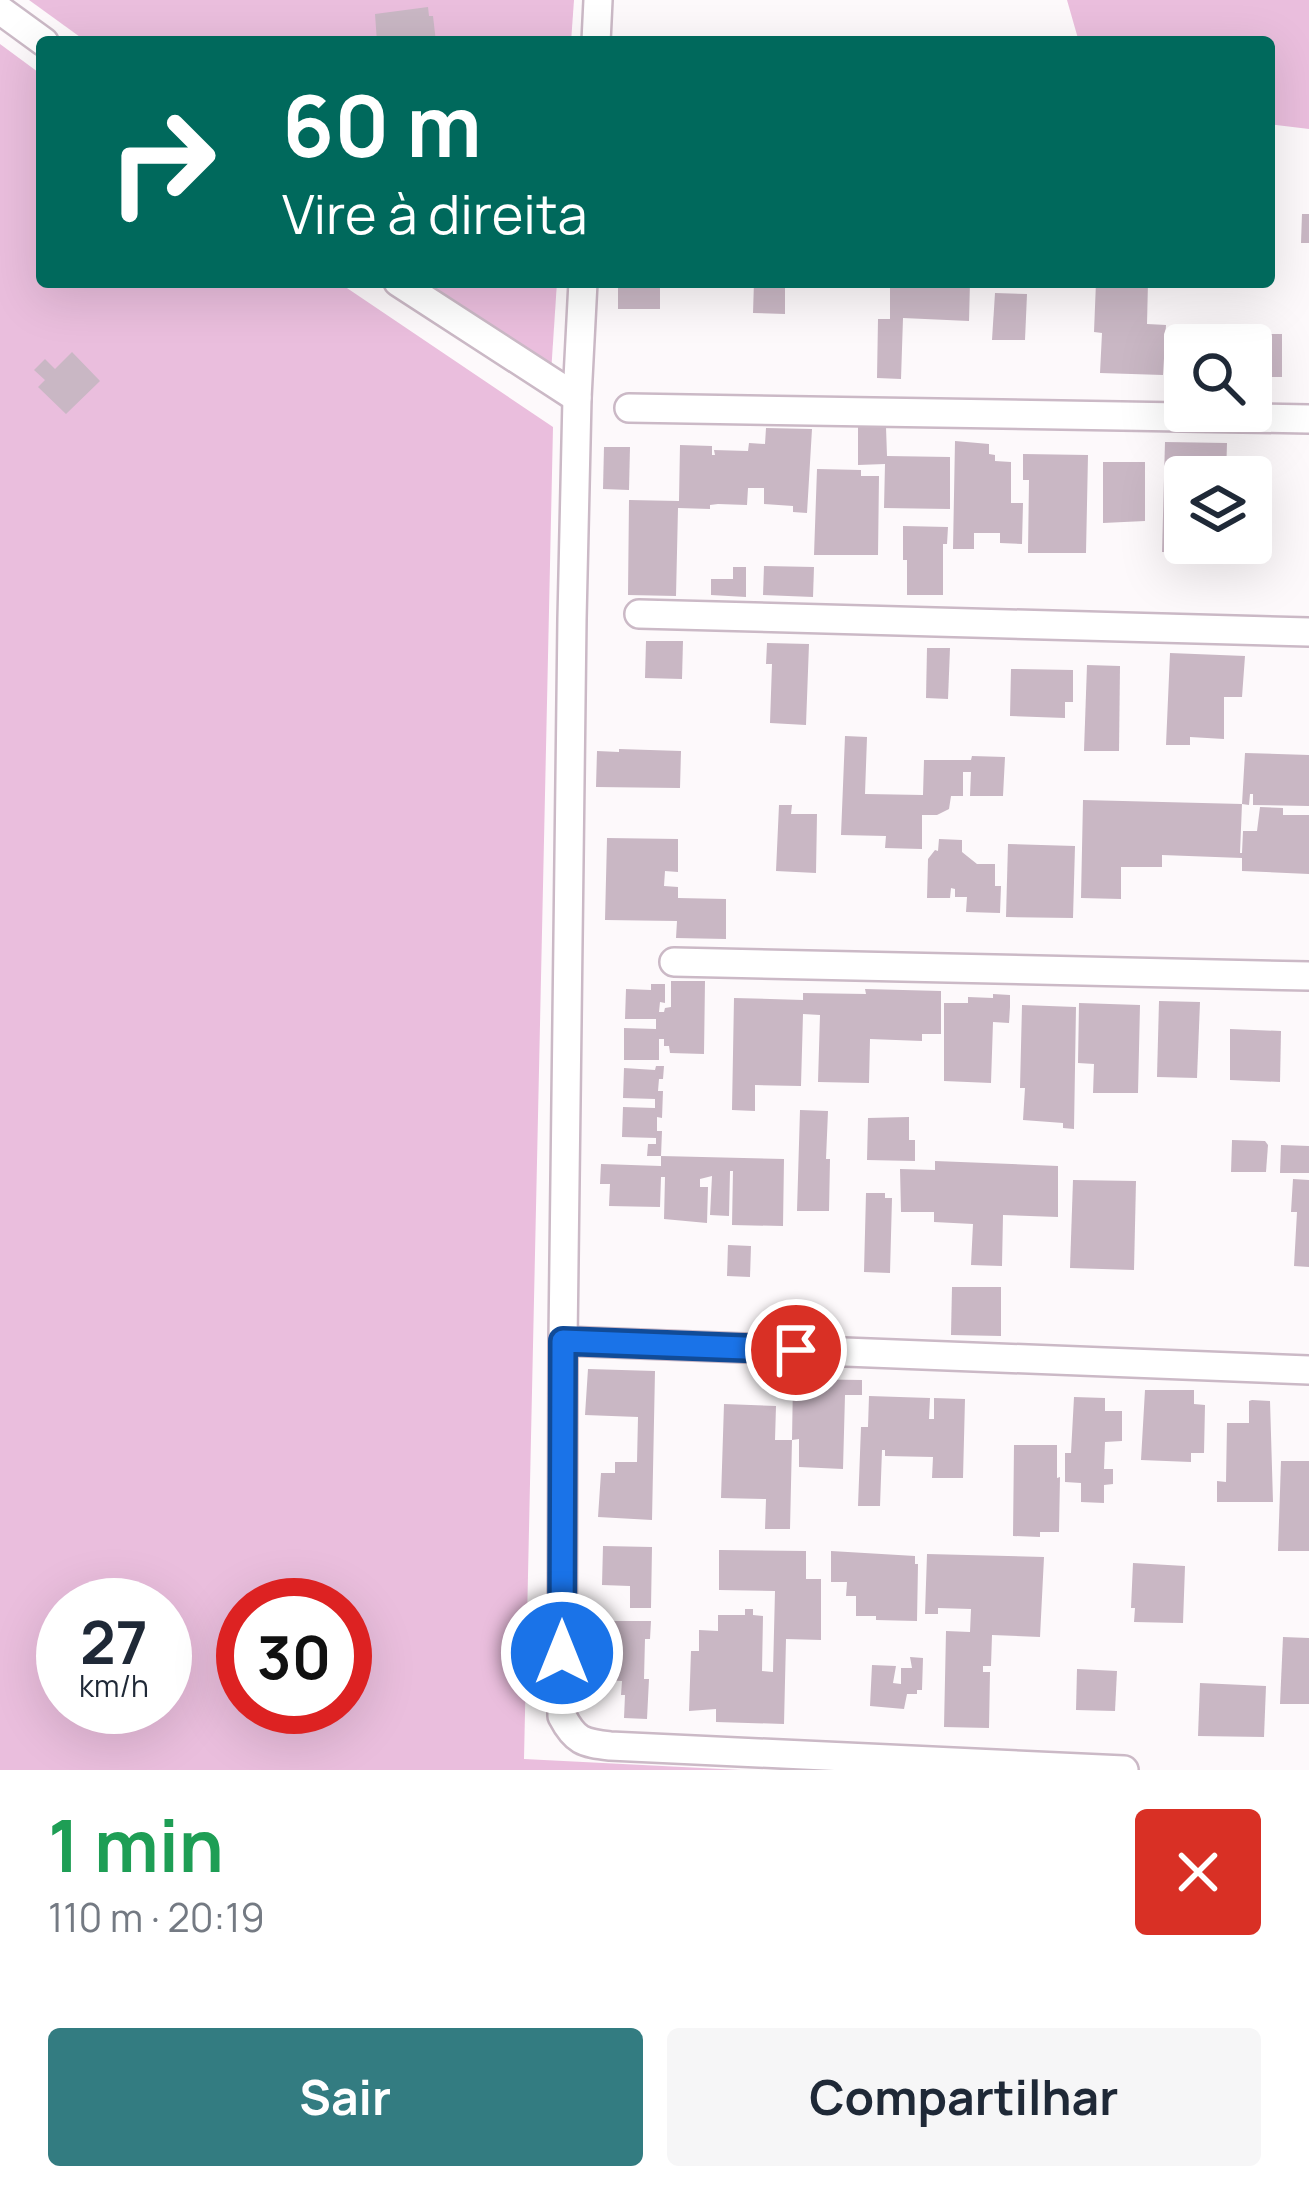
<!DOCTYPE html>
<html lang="pt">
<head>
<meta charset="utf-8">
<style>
  :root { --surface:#fff; --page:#f6f6f7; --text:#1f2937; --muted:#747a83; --accent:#337c81 }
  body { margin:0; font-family:Manrope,sans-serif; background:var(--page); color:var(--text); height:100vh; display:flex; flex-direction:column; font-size:45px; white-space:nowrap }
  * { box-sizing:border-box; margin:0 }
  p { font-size:39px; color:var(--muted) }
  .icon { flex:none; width:66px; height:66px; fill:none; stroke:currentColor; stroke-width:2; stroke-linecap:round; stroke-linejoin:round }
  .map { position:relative; height:1770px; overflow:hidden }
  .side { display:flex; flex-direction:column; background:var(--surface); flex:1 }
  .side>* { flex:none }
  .guide { position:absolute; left:36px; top:36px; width:1239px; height:252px; border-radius:12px; box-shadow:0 12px 48px #0002; background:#00695c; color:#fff; overflow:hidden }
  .tools { position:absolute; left:1164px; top:324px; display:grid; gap:24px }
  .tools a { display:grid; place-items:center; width:108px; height:108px; border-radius:12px; background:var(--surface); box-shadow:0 12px 48px #0002; font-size:60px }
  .speed { position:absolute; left:36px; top:1578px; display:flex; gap:24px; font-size:60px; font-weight:700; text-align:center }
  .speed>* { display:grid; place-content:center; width:156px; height:156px; border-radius:50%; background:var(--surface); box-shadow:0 12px 48px #0002; line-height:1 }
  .speed small { font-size:30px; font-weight:400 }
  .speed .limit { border:18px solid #d22; background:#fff; color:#111 }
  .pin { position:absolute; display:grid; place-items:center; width:102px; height:102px; color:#fff; margin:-51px; border:6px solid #fff; border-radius:50%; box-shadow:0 3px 12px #0007 }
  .me { position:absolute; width:132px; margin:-66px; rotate:0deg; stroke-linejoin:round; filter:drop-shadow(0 0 9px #0008) }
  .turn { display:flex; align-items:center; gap:42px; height:252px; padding:0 48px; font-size:54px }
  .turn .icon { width:156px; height:156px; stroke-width:2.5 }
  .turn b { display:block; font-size:84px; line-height:102px }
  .round { display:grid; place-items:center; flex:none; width:126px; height:126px; border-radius:12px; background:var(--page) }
  .head { display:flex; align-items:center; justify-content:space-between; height:204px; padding:0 48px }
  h1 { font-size:72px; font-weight:700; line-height:90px; color:#1e9e55 }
  .cta { display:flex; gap:24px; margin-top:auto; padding:24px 48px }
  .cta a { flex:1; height:138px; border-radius:12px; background:var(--accent); color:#fff; font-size:48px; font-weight:700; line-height:138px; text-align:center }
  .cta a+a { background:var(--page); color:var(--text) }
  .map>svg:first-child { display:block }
</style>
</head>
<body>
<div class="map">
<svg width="1309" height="1770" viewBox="0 0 1309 1770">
  <rect width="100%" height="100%" fill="#fdf9fb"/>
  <g fill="#eabedd" fill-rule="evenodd">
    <path d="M29 0H574L571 42H87Z"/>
    <path d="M1067 0H1309V129L1269 124V42H1079Z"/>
    <path d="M0 44 42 75V282H338L553 427 524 1759 741 1770H0ZM63 1605H165V1707H63ZM243 1605H345V1707H243Z"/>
    <path d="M423 282H557L551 373Z"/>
  </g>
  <g fill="#c9b7c4">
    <path d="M428 7 429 16H433L436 42H377L375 14Z"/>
    <path d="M1302 214H1309V243H1301Z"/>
    <rect x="618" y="282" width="42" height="27"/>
    <path d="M754 282H785V314L753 313Z"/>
    <path d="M890 282H970L969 321 903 318 901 379 877 378 878 319H890Z"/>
    <path d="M1096 282H1148L1147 324 1166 325 1163 375 1100 373 1102 333 1094 332Z"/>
    <path d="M995 293 1027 294 1025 340H992Z"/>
    <path d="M1232 330H1254V334H1282V377H1265V391H1251V345H1232Z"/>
    <path d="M72 352 100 381 66 414 38 387 45 380 34 370 45 359 55 369Z"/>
    <path d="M858 426 886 427 887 456 950 457V509L884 508 885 464 858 465Z"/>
    <path d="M766 428 812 429 807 513 793 512V506L764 504V488H748L747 505 718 504 710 505V509L678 508 676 596 628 595 629 500 679 501 680 445 712 446V455H715L714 450 748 451 749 443 765 444Z"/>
    <path d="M955 441 989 444V454L995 455V461L1011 462V503H1023L1022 544 1000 543V533H974V549H953Z"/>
    <path d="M1165 442 1227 443 1226 477H1185V543H1224L1223 554 1162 552Z"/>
    <path d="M604 447H630L629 490 603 489Z"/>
    <path d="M1023 454 1088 455 1086 553H1028L1029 480H1023Z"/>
    <path d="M1103 462H1145V521L1103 523Z"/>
    <path d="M817 469 861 470V476H879L878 555H814Z"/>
    <path d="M903 526 948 527 947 544H943V595H907V560H903Z"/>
    <path d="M764 566 814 567 813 597 763 595Z"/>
    <path d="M733 567H746V597L711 595V579H733Z"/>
    <path d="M646 641H683L682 679 645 678Z"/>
    <path d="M767 643 809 644 806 725 770 723 772 664H766Z"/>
    <path d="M927 648H950L948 699 926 698Z"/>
    <path d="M1170 653 1245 656 1242 697H1224V739L1190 737V745H1166Z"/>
    <path d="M1087 665 1120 666 1119 751H1084Z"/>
    <path d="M1011 669 1073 670V702H1065V718L1010 716Z"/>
    <path d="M845 736 867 737 865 794 923 795 924 760H971L972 756 1005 757 1003 796H970L971 772H963V796H951L949 809 937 815H922V849L885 848 886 836 841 835Z"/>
    <path d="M619 749 681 751 680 788 596 787 597 751 619 752Z"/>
    <path d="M1245 753 1309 755V806L1253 805V794H1250L1249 805 1242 804Z"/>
    <path d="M1083 800 1242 804 1240 853H1242L1243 831H1257L1260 807 1283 808V815H1309V874L1242 871V858L1162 855V867H1121V899L1081 898Z"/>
    <path d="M779 805H792L791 814H817L816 873 776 871Z"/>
    <path d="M607 838 678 839V872L665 871 664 886 678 887V898L726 899V939L676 938 677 921 605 920Z"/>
    <path d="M939 839 962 840V852L977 864H995V886H1001L1000 913 966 912 967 897H955V889L951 888 950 898H927L928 859 935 850 938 851Z"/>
    <path d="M1008 844 1075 846 1073 918 1006 917Z"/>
    <path d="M671 981H705L704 1054 670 1053 669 1046H664V1039H659V1060H624V1028L656 1029V1019H625L626 989 651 990V984H665V1003L660 1002 659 1012H664L665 1008 671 1007Z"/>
    <path d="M865 989 941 991V1034H922V1041L870 1039 869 1083 818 1082 820 1015 803 1014 801 1086 755 1085V1111L732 1110 734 998 803 1000V993L866 994Z"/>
    <path d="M993 994 1010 995V1007L1009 1023 993 1022 991 1083 944 1081V1003H968V997L993 998Z"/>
    <path d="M1159 1001 1200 1002 1197 1078 1157 1077Z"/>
    <path d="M1079 1003 1140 1005 1138 1093H1093L1094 1064 1078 1063Z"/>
    <path d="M1022 1005 1076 1007 1074 1129 1063 1128V1123L1023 1120 1025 1088H1020Z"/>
    <path d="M1230 1029 1281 1031 1280 1082 1230 1080Z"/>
    <path d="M656 1066H664L663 1079H659L658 1091H663L662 1118 657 1117V1131H662L661 1156H647L648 1144H656V1138L622 1137 623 1107 655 1108V1099L623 1098 624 1068 655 1070Z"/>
    <path d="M800 1110 828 1111 826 1159H830L829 1211H797Z"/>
    <path d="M909 1117V1140H915V1161L867 1160 868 1118Z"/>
    <path d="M1232 1140 1265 1141 1268 1145 1266 1172H1231Z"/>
    <path d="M1281 1145 1309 1146V1173H1280Z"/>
    <path d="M661 1156 784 1159 783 1226 732 1225 733 1171H730L729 1216 710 1215 712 1176 700 1179V1187H708L707 1223 664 1219 665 1177H661L660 1207 609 1206 610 1184H600L601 1164 661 1166Z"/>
    <path d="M935 1161 1058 1166V1217L1003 1215 1002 1266 971 1265 973 1224 934 1222V1212H901L900 1169 935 1170Z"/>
    <path d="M1293 1179 1309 1180V1267L1294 1266 1297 1212H1291Z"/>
    <path d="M1073 1180 1136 1181 1134 1270 1070 1268Z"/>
    <path d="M866 1193H885V1198H892L890 1273 864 1272Z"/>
    <path d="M728 1245 751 1246 750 1277 727 1276Z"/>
    <path d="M952 1287H1001V1336L951 1335Z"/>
    <path d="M588 1369 655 1371 652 1520 598 1517 601 1473H615V1462H637L638 1417 585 1415Z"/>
    <path d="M793 1379 862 1380V1395H845L843 1469 799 1467V1439L792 1440Z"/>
    <path d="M1145 1390H1194V1404L1205 1405 1204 1453H1191V1462L1141 1460Z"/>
    <path d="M869 1396 930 1398 929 1419H934V1398L965 1399 963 1478H932L933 1457 885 1456V1450H882L880 1506H858L861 1427H868Z"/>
    <path d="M1074 1397 1105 1398V1411H1122V1441L1105 1442 1104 1469H1113V1484L1104 1485V1503L1081 1502V1483L1065 1482V1453H1071Z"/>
    <path d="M1252 1400 1270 1401 1273 1502H1217V1481L1226 1482 1227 1423H1249V1401Z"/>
    <path d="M724 1404 776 1406 775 1440H792L790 1529H765L766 1499 721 1498Z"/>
    <path d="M1014 1445H1057V1478L1060 1477 1059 1532H1040V1537L1013 1536Z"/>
    <path d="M1281 1461H1309V1551H1278Z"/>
    <path d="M603 1546 652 1547 651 1608H630V1586L602 1585Z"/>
    <path d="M719 1550 806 1551V1579H821V1640L786 1639 784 1724 716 1722V1709L689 1711 691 1651H699V1630L718 1631V1615H745V1609H753V1615L763 1616 762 1671 773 1672 775 1591 719 1590Z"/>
    <path d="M831 1551 915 1556V1564H918L917 1621 876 1620V1616H856V1596H846L847 1582H831Z"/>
    <path d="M927 1554 1044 1557 1040 1637 992 1635 991 1666H983V1672H990L989 1728 944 1727 946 1631 970 1632 971 1609 938 1608V1614H925Z"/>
    <path d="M1133 1563 1185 1566 1183 1623 1134 1622 1135 1608H1131Z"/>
    <path d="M574 1621H651L650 1639H645L644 1679H649L647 1719 624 1718 625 1695H621L622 1681 600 1680 603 1645 576 1644Z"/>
    <path d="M1283 1637 1309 1638V1704H1280Z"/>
    <path d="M910 1657 923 1658 922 1690H917V1694H907L904 1709 870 1706 872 1665 896 1666 893 1683 901 1684V1668H912Z"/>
    <path d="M1077 1669 1117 1671 1115 1711 1076 1710Z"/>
    <path d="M1200 1683 1266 1686 1264 1737 1198 1736Z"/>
  </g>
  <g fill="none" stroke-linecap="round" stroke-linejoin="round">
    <defs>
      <g id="street">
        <path d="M0 10 44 42"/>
        <path d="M596 42 598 0"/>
        <path d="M398 282 577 398"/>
        <path d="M583 282 577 398 572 619 563 1341 562 1716C575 1741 583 1743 610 1746L1124 1770"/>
        <path d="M629 408 1309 419"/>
        <path d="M639 614 1309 632"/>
        <path d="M674 962 1309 976"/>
        <path d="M563 1341 1309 1370"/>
      </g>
    </defs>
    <use href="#street" stroke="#cbb9c6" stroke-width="32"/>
    <use href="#street" stroke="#fff" stroke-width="27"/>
  </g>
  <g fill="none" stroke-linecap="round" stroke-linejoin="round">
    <defs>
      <path id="route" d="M562 1653 563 1341 796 1350"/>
    </defs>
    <use href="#route" stroke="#114b97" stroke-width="30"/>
    <use href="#route" stroke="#1a73e8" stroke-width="21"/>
  </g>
</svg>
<div class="tools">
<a><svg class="icon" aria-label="search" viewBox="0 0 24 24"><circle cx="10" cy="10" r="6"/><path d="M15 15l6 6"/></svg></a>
<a><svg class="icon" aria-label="layers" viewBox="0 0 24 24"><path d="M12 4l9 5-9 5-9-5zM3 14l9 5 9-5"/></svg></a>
</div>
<div class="speed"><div>27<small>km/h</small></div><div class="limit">30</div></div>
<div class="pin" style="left:796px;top:1350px;background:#d93025"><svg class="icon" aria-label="arrive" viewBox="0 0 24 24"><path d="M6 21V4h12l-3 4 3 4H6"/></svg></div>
<svg class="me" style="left:562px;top:1653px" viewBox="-20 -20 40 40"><circle r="17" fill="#1a73e8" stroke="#fff" stroke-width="3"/><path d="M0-11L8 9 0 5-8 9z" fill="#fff"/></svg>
<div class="guide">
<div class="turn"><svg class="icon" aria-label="right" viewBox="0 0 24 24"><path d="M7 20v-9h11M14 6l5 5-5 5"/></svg><div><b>60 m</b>Vire à direita</div></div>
</div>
</div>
<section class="side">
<div class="head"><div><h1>1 min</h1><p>110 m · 20:19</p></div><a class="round" style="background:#d93025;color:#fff"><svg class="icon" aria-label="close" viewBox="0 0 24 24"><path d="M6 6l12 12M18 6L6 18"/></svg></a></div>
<div class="cta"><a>Sair</a><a>Compartilhar</a></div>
</section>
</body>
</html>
